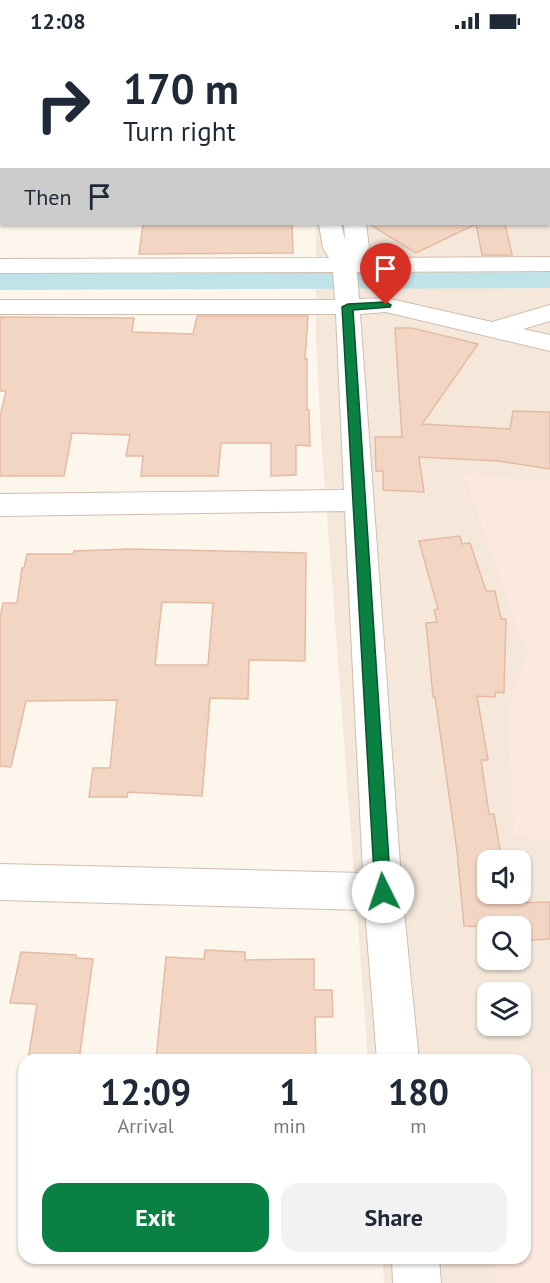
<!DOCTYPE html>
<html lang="en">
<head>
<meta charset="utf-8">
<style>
  :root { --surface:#fff; --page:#f2f2f3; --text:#1f2937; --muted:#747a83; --accent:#0b8043 }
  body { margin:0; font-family:"PT Sans",sans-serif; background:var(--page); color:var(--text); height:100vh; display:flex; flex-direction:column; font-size:22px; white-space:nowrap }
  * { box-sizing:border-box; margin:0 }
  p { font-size:20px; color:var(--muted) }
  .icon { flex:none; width:33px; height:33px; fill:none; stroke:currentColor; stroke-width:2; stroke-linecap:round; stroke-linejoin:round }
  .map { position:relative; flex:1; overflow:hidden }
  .sheet { position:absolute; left:18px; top:1012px; width:513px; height:210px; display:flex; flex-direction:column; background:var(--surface); border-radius:18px; box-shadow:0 2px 4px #0004 }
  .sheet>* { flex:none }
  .top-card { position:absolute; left:0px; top:0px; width:550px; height:183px; box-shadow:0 2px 4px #0004; background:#fff; color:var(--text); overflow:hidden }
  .fabs { position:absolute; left:477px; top:808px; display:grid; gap:12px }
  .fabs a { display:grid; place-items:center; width:54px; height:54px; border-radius:12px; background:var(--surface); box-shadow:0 2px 4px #0004; font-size:30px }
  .pin { position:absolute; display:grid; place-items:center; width:51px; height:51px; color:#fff; margin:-62px -26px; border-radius:50% 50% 50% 0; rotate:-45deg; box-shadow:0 0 6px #0007 }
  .pin .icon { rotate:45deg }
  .me { position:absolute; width:66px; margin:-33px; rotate:356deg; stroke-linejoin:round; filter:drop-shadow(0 0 4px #0008) }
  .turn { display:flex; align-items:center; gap:21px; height:126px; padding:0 24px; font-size:27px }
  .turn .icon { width:78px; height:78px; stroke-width:2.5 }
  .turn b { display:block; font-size:42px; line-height:51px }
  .then { display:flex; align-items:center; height:57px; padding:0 24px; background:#0003; gap:12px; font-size:22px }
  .eta { display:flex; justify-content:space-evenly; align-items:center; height:102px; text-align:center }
  .eta b { font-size:36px; font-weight:700; line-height:42px }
  .primary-button { display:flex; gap:12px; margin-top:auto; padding:12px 24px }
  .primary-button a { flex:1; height:69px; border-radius:18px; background:var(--accent); color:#fff; font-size:24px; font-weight:700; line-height:69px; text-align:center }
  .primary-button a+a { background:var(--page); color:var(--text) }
  .status { display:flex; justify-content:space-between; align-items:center; height:42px; padding:0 30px; background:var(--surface); direction:ltr }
  .status svg { height:16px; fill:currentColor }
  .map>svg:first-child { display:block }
</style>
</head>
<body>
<div class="status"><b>12:08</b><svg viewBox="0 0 49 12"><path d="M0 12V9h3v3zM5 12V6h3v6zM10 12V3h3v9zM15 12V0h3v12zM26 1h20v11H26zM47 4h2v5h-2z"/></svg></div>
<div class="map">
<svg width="550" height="1241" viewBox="0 0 550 1241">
  <rect width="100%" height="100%" fill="#fdf6ec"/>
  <path fill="#f5e8da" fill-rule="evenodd" d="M316 0H550V1241H384L383 1217 525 1216V1018H368L321 394 316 296V182H549V2ZM488 819H520V852H488ZM488 885H520V918H488ZM488 951H520V984H488Z"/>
  <g fill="#fde8e0">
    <path d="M464 432 550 441V798L514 792 508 667 527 612Z"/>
    <path d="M525 1031 550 1032V1241H497L494 1217 525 1216Z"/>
  </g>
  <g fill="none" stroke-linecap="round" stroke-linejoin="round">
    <path fill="#bfe3e8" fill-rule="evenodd" d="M550 230V246L0 248V232Z"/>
  </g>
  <g fill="#f3d5c3" stroke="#e6bba3" stroke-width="1.5" fill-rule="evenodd">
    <path d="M143 182H292L293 211 139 212Z"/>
    <path d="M369 182H476L416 211Z"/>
    <path d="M476 182H505L512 213H482Z"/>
    <path d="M197 274H308L305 317H307V368H309L310 404 296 403V433L271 434V401H221L218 434H141L143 414H126L130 393 72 391 64 434H0V375L6 349H0V275L134 276 132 290 193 292Z"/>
    <path d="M395 286H412L478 302 422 382 510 387 513 369 550 370V427L498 419 419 415 424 450 383 448V429H376L375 395H402Z"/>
    <path d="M460 494 462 502 470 501 486 549H495L501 577H506L504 651 495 650V655L477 654 488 718H481L489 772H494L502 819H488V852H513L514 861 550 860V897L520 899V885L464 884 457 809 435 655H433L426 581 437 580 434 568 438 567 419 499Z"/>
    <path d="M130 507 306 511 305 619 249 618 248 657 210 656 202 754 128 750 127 755H89L93 726H110L117 658 26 659 11 725 0 724V576L3 561H17L22 526H24L27 512H73L74 509ZM162 560 213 561 208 623H155Z"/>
    <path d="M205 908 245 910V918L314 917V948H332L333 975H315L316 1018H156L166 915 204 917Z"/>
    <path d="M21 910 76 913V916L93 917 79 1018H28L37 962 10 961Z"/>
  </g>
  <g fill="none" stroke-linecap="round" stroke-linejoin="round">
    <defs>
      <g id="minor">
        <rect x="85" y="0" width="18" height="2"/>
        <rect x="305" y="0" width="18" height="2"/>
        <path d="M329 0H347L348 2H330Z"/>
        <rect x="0" y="77" width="2" height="12"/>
        <path d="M319 182H341L345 198 344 182H366L369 205 362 216 550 215V229L357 230 359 257 386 256 492 280 550 263V279L523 287 550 293V309L386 270 360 272 402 850 419 1018H377L365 868 0 858V822L363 831 345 469 0 474V452L344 448 336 272H0V258H335L333 230 0 231V217L329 216 323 206Z"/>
        <path d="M392 1216H439L441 1241H393Z"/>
      </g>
    </defs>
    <use href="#minor" stroke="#d1beb0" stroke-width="2"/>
    <use href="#minor" fill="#fff" fill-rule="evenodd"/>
  </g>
  <path fill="#0b8043" stroke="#07532c" stroke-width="1.5" d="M386 260 391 263 390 265 353 268 391 850 389 855 383 857 377 855 375 850 342 265 348 262Z"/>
</svg>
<div class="fabs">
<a><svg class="icon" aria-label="sound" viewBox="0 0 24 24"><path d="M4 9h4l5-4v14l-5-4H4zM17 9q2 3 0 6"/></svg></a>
<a><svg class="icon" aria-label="search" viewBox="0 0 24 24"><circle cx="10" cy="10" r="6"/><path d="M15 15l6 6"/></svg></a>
<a><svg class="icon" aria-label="layers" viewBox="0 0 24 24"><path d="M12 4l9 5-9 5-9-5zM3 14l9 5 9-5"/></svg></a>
</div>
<div class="pin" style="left:386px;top:263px;background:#d93025"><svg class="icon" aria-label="arrive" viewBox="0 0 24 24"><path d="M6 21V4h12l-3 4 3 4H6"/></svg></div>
<svg class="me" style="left:383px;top:850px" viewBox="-20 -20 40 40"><circle r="19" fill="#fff"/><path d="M0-13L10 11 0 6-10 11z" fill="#0b8043"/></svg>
<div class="top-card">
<div class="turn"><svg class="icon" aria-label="right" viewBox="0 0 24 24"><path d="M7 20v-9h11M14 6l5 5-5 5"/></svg><div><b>170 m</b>Turn right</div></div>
<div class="then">Then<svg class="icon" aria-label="arrive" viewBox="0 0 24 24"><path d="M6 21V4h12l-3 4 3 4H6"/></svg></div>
</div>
<section class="sheet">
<div class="eta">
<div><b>12:09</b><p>Arrival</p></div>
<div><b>1</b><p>min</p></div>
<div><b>180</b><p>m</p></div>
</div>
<div class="primary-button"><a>Exit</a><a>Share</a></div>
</section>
</div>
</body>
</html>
